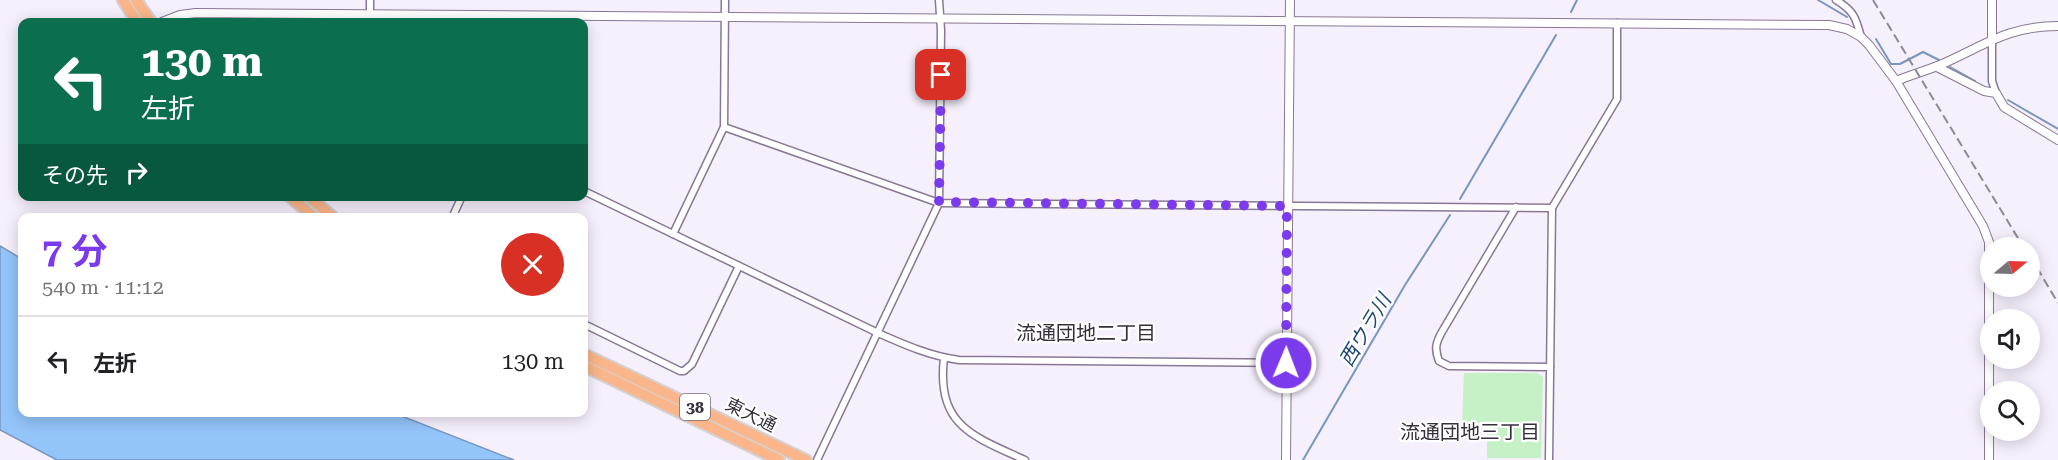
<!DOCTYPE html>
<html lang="ja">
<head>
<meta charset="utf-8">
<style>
  :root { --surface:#fff; --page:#f2f2f2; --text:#202124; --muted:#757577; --line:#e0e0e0; --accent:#7c3aed }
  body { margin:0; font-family:"Roboto Serif","Noto Sans JP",serif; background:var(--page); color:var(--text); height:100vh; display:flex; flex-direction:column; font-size:22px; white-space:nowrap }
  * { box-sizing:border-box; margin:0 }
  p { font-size:20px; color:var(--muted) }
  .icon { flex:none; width:33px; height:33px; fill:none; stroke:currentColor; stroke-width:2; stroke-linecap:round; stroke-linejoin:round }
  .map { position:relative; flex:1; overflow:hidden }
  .panel { position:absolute; left:18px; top:213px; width:570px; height:204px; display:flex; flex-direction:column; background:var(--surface); border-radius:12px; box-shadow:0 3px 15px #0003 }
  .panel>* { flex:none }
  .top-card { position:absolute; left:18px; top:18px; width:570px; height:183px; border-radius:12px; box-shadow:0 3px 15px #0003; background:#0b6e4f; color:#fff; overflow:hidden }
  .needle { width:39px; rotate:71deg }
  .buttons { position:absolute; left:1980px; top:237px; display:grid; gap:12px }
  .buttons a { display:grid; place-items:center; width:60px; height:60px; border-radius:50%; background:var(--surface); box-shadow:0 3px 15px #0003; font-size:30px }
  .pin { position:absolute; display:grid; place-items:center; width:51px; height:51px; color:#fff; margin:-26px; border-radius:12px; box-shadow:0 3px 9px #0006 }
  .me { position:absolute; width:66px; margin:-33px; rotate:1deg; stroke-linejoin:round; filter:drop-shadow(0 0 4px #0008) }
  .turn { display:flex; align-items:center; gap:21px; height:126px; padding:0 24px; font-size:27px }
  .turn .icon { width:78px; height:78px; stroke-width:2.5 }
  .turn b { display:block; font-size:42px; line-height:51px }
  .then { display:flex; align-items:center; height:57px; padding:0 24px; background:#0003; gap:12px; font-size:22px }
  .round { display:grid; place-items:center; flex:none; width:63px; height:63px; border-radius:32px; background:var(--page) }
  .head { display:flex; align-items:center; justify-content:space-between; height:102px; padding:0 24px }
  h1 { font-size:36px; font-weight:700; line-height:45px; color:var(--accent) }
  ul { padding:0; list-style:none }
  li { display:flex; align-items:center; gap:18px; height:90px; padding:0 24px; border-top:2px solid var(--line) }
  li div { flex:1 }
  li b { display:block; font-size:22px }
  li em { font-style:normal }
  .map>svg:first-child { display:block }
</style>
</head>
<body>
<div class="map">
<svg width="2058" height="460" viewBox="0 0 2058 460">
  <rect width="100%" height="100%" fill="#f6effc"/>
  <path fill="#c6f0c6" d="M1464 373H1537L1543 377 1541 458H1487V422L1462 424Z"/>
  <path fill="#93c4fa" stroke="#7797c1" stroke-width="1.5" d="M0 246 22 259V412L394 413 514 460H57L0 430Z"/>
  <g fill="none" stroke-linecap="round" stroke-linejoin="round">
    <g stroke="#7797c1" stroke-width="2">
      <path d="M1818 0 1847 17"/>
      <path d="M1571 12 1577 0"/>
      <path d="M1876 39 1891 64H1900L1923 52 1939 60"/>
      <path d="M1950 67 1975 81"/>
      <path d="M2008 100 2058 129"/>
      <path d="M1460 199 1556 35"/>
      <path d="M1303 460 1405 285 1450 215"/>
    </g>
    <defs>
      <g id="minor">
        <path d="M1836 0C1854 11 1856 18 1861 37"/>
        <path d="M370 22V0"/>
        <path d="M1992 38V81L1996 93"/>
        <path d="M724 127 939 203 1552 208"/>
        <path d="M584 191 878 333C905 345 930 356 959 360L1286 363"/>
        <path d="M1516 207 1443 330C1436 342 1434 348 1439 361L1449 366 1550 367"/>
        <path d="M452 218 462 196"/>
        <path d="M673 234 724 127 725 0"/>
        <path d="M584 324 680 371H684L692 364 739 266"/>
        <path d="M944 358C936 425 972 436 1025 460"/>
        <path d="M817 460 939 203 941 30 939 0"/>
        <path d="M1549 460 1552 208 1617 99V23"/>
      </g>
      <g id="tertiary">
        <path d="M162 22 180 15 196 13 1829 25 1847 29 1861 37 1869 45 1896 81 1983 226 1989 242V460"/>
        <path d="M1992 38V0"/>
        <path d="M1937 67 1984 91 1996 93 2004 107 2058 140"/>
        <path d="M1896 81C1910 75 1925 71 1940 65 1984 46 2007 26 2058 26"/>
        <path d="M1286 460 1290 0"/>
      </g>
      <g id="trunk">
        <path d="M123 0 137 22"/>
        <path d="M136 0 151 22"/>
        <path d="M289 196 315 218"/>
        <path d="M308 196 334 218"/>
        <path d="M584 354 806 460"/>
        <path d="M584 366 779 460"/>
      </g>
    </defs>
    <use href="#minor" stroke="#887895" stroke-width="9"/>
    <use href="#tertiary" stroke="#887895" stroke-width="10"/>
    <use href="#trunk" stroke="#d3d1d4" stroke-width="14"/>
    <use href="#minor" stroke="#fff" stroke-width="6"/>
    <use href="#tertiary" stroke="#fff" stroke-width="8"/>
    <use href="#trunk" stroke="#fab68a" stroke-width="10"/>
    <g stroke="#8f8895" stroke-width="2" stroke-dasharray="9 4.5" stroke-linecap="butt">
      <path d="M1873 0 2024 248"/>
      <path d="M2030 256 2058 303"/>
    </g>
  </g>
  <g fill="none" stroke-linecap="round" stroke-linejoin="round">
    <path stroke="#7c3aed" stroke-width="10" stroke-dasharray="0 18" d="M941 75 939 202 1287 206 1286 363"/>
  </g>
  <g text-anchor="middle" stroke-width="4.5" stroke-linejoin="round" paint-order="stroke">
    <rect fill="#fff" stroke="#726d76" stroke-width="1.5" x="680" y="394" width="30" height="26" rx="4.5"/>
    <g font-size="16" font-weight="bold" fill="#362f3c">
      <text x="695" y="413">38</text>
    </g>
    <g font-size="18" fill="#362f3c" stroke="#fff">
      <text transform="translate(751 415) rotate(26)" y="6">東大通</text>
    </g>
    <g font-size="20" font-style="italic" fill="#1c4772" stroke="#fff">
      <text transform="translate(1365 330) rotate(-59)" y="7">西ウラ川</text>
    </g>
    <g font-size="20" fill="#362f3c" stroke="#fff">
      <text x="1086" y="340">流通団地二丁目</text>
      <text x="1470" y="439">流通団地三丁目</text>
    </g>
  </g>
</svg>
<div class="buttons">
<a><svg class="needle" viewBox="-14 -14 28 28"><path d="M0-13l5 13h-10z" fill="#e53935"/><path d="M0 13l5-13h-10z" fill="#757577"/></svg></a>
<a><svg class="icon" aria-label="sound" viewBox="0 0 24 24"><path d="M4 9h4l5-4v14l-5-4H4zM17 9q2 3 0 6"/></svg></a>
<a><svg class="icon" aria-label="search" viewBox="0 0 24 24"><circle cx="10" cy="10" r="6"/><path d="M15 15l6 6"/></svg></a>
</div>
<div class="pin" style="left:941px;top:75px;background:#d93025"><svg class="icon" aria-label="arrive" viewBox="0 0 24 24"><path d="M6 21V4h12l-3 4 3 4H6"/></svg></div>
<svg class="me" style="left:1286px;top:363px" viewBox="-20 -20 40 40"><circle r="17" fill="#7c3aed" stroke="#fff" stroke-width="3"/><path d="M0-11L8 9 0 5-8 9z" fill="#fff"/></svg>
<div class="top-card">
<div class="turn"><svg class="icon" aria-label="left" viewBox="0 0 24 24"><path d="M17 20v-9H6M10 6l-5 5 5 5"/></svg><div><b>130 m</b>左折</div></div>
<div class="then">その先<svg class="icon" aria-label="right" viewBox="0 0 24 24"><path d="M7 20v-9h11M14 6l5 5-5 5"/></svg></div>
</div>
<section class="panel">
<div class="head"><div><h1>7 分</h1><p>540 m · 11:12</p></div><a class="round" style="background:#d93025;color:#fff"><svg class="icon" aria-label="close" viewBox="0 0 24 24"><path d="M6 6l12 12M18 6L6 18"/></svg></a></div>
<ul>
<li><svg class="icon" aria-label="left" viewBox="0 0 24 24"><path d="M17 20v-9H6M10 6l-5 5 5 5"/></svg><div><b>左折</b></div><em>130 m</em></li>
</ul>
</section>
</div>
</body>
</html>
